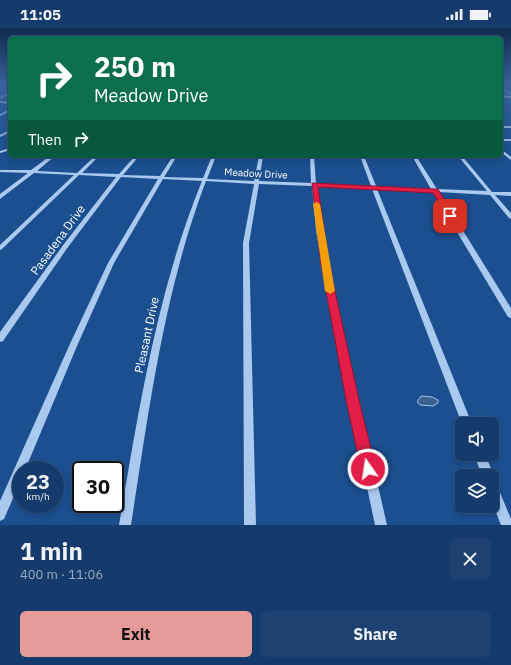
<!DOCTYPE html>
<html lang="en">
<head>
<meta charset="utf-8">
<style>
  :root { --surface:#143b6b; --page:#1d4271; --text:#f1f3f6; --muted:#9dadc1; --line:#33557e; --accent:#e69b98 }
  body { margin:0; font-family:"IBM Plex Sans",sans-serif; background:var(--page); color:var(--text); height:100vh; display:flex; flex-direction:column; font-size:15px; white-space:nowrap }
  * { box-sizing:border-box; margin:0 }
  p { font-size:13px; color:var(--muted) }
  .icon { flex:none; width:22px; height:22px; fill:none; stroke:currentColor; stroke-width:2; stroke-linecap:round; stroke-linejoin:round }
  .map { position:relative; height:497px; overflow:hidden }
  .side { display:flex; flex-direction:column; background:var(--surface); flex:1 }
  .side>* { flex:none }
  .hud { position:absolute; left:8px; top:8px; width:495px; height:122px; border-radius:6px; box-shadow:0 2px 6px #0003,0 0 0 1px var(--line); background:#0b6e4f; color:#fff; overflow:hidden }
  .tools { position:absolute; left:455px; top:389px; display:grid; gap:8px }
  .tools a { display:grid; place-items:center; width:44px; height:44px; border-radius:6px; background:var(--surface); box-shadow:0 2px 6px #0003,0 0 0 1px var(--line); font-size:20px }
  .speed { position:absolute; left:12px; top:433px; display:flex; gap:8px; font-size:20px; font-weight:700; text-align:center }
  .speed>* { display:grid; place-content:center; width:52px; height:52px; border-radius:50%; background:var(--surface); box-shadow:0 2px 6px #0003,0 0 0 1px var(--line); line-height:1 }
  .speed small { font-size:10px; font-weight:400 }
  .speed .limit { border:2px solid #111; border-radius:6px; background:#fff; color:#111 }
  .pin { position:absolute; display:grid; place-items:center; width:34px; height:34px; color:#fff; margin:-17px; border-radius:8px; box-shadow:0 2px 6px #0006 }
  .me { position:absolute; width:44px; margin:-22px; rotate:347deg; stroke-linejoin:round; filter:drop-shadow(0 0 3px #0008) }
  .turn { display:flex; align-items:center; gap:14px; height:84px; padding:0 20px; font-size:18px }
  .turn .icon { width:52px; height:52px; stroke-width:2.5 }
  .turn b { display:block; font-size:28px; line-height:34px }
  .then { display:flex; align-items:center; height:38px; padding:0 20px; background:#0003; gap:8px; font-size:15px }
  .round { display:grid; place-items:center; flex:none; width:42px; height:42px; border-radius:6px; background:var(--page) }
  .headline { display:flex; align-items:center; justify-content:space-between; height:68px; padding:0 20px }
  h1 { font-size:24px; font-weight:700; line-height:30px }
  .primary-button { display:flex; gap:8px; margin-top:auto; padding:8px 20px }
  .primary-button a { flex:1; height:46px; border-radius:6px; background:var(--accent); color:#111; font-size:16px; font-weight:700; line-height:46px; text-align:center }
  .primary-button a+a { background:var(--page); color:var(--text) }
  .status { display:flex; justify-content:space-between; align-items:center; height:28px; padding:0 20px; background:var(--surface); direction:ltr }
  .status svg { height:11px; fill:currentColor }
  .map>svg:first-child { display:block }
</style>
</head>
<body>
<div class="status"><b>11:05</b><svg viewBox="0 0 49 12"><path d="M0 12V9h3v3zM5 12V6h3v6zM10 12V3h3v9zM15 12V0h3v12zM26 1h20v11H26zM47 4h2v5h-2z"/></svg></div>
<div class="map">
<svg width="511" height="497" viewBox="0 0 511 497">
  <rect width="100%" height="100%" fill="#1b4f8f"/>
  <path fill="#3c6290" stroke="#9cc4f0" d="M421 368 432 369 438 372V375L433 378 420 377 417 374Z"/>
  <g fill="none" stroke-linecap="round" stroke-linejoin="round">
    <g fill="#a9c9ee" fill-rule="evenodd">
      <path d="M0 56H5L0 58Z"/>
      <path d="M501 59 511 65V67L501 61Z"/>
      <path d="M10 64V66L0 71V69Z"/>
      <path d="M0 73 10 74V76L0 75Z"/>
      <path d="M10 81V83L0 88V86Z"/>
      <rect x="501" y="98" width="10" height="2"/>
      <path d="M10 102V104L0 109V107Z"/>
      <rect x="501" y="111" width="10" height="2"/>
      <path d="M10 120V122L0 125V123Z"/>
      <path d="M501 121 511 129V132L501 124Z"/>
      <path d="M50 128H55L37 143 77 145 95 128H99L82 145 119 146 135 128H139L123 147 160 148 173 128H177L164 149 203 150 212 128H216L207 151 254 153 259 128H263L259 153 311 155 310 128H314L316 156 371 158 360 128H364L376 158 431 161 412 128H416L437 161 487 163 458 128H462L492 164H511V168L495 167 511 185V191L509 190 490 167 439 164 511 280V290L508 289 433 164 377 161 472 396H462L372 161 317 159 322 202 336 275 387 497H375L328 275 316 202 312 158 259 156 249 215 256 497H244L243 215 254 156 206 153C164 263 149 381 131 497H119C139 381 157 263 202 153L163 151 114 235 77 318 25 442H21V452L4 491 0 493V473L69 318 108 235 158 151 121 149 68 219 3 313 0 314V304L64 216 116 149 79 147 2 221 0 222V217L74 147 34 145 0 171V166L28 145 0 144V142H31Z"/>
      <path d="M474 426H485L494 448 492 452V448H482Z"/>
      <path d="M492 453 496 455 511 491V497H501L492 474Z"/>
    </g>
    <path fill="#f0f6ff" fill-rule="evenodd" d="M501 67 511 68V70L501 69Z"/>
  </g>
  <linearGradient id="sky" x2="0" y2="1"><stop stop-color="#0f2b4f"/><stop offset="0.45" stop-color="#39639b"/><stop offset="1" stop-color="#39639b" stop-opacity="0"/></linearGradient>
  <rect width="511" height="125" fill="url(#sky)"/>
  <path fill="#e11d48" stroke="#92132f" d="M312 155 435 161H438L454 188 453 189H448L433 165 318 159 329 236 359 372 376 441 373 447 368 449 363 447 361 441 346 372 321 236Z"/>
  <path fill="#f59e0b" d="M316 174 320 176 335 263 330 266 325 263 313 176Z"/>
  <g text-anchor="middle" stroke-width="4" stroke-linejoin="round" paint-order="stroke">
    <g font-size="10" fill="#fff" stroke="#1b4f8f">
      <text transform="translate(256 145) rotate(3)" y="4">Meadow Drive</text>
    </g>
    <g font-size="12" fill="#fff" stroke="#1b4f8f">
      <text transform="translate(58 212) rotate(-54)" y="4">Pasadena Drive</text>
      <text transform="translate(147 307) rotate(-78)" y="4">Pleasant Drive</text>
    </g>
  </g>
</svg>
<div class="tools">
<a><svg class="icon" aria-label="sound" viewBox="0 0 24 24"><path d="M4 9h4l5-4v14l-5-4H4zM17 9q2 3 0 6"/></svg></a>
<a><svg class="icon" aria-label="layers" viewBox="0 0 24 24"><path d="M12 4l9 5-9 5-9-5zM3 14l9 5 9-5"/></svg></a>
</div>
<div class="speed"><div>23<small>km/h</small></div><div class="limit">30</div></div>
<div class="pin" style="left:450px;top:188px;background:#d93025"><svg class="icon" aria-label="arrive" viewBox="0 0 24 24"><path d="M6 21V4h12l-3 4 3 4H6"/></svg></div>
<svg class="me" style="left:368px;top:441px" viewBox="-20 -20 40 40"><circle r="17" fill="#e11d48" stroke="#fff" stroke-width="3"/><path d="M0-11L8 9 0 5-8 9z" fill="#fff"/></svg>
<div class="hud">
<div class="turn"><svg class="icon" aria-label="right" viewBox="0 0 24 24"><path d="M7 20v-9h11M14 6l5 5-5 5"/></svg><div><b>250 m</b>Meadow Drive</div></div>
<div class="then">Then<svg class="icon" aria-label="right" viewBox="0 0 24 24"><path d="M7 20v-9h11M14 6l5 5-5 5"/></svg></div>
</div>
</div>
<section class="side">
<div class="headline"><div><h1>1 min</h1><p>400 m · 11:06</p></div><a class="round"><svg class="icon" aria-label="close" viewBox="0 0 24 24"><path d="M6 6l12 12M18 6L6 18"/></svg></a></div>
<div class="primary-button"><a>Exit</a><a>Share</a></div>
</section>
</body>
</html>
